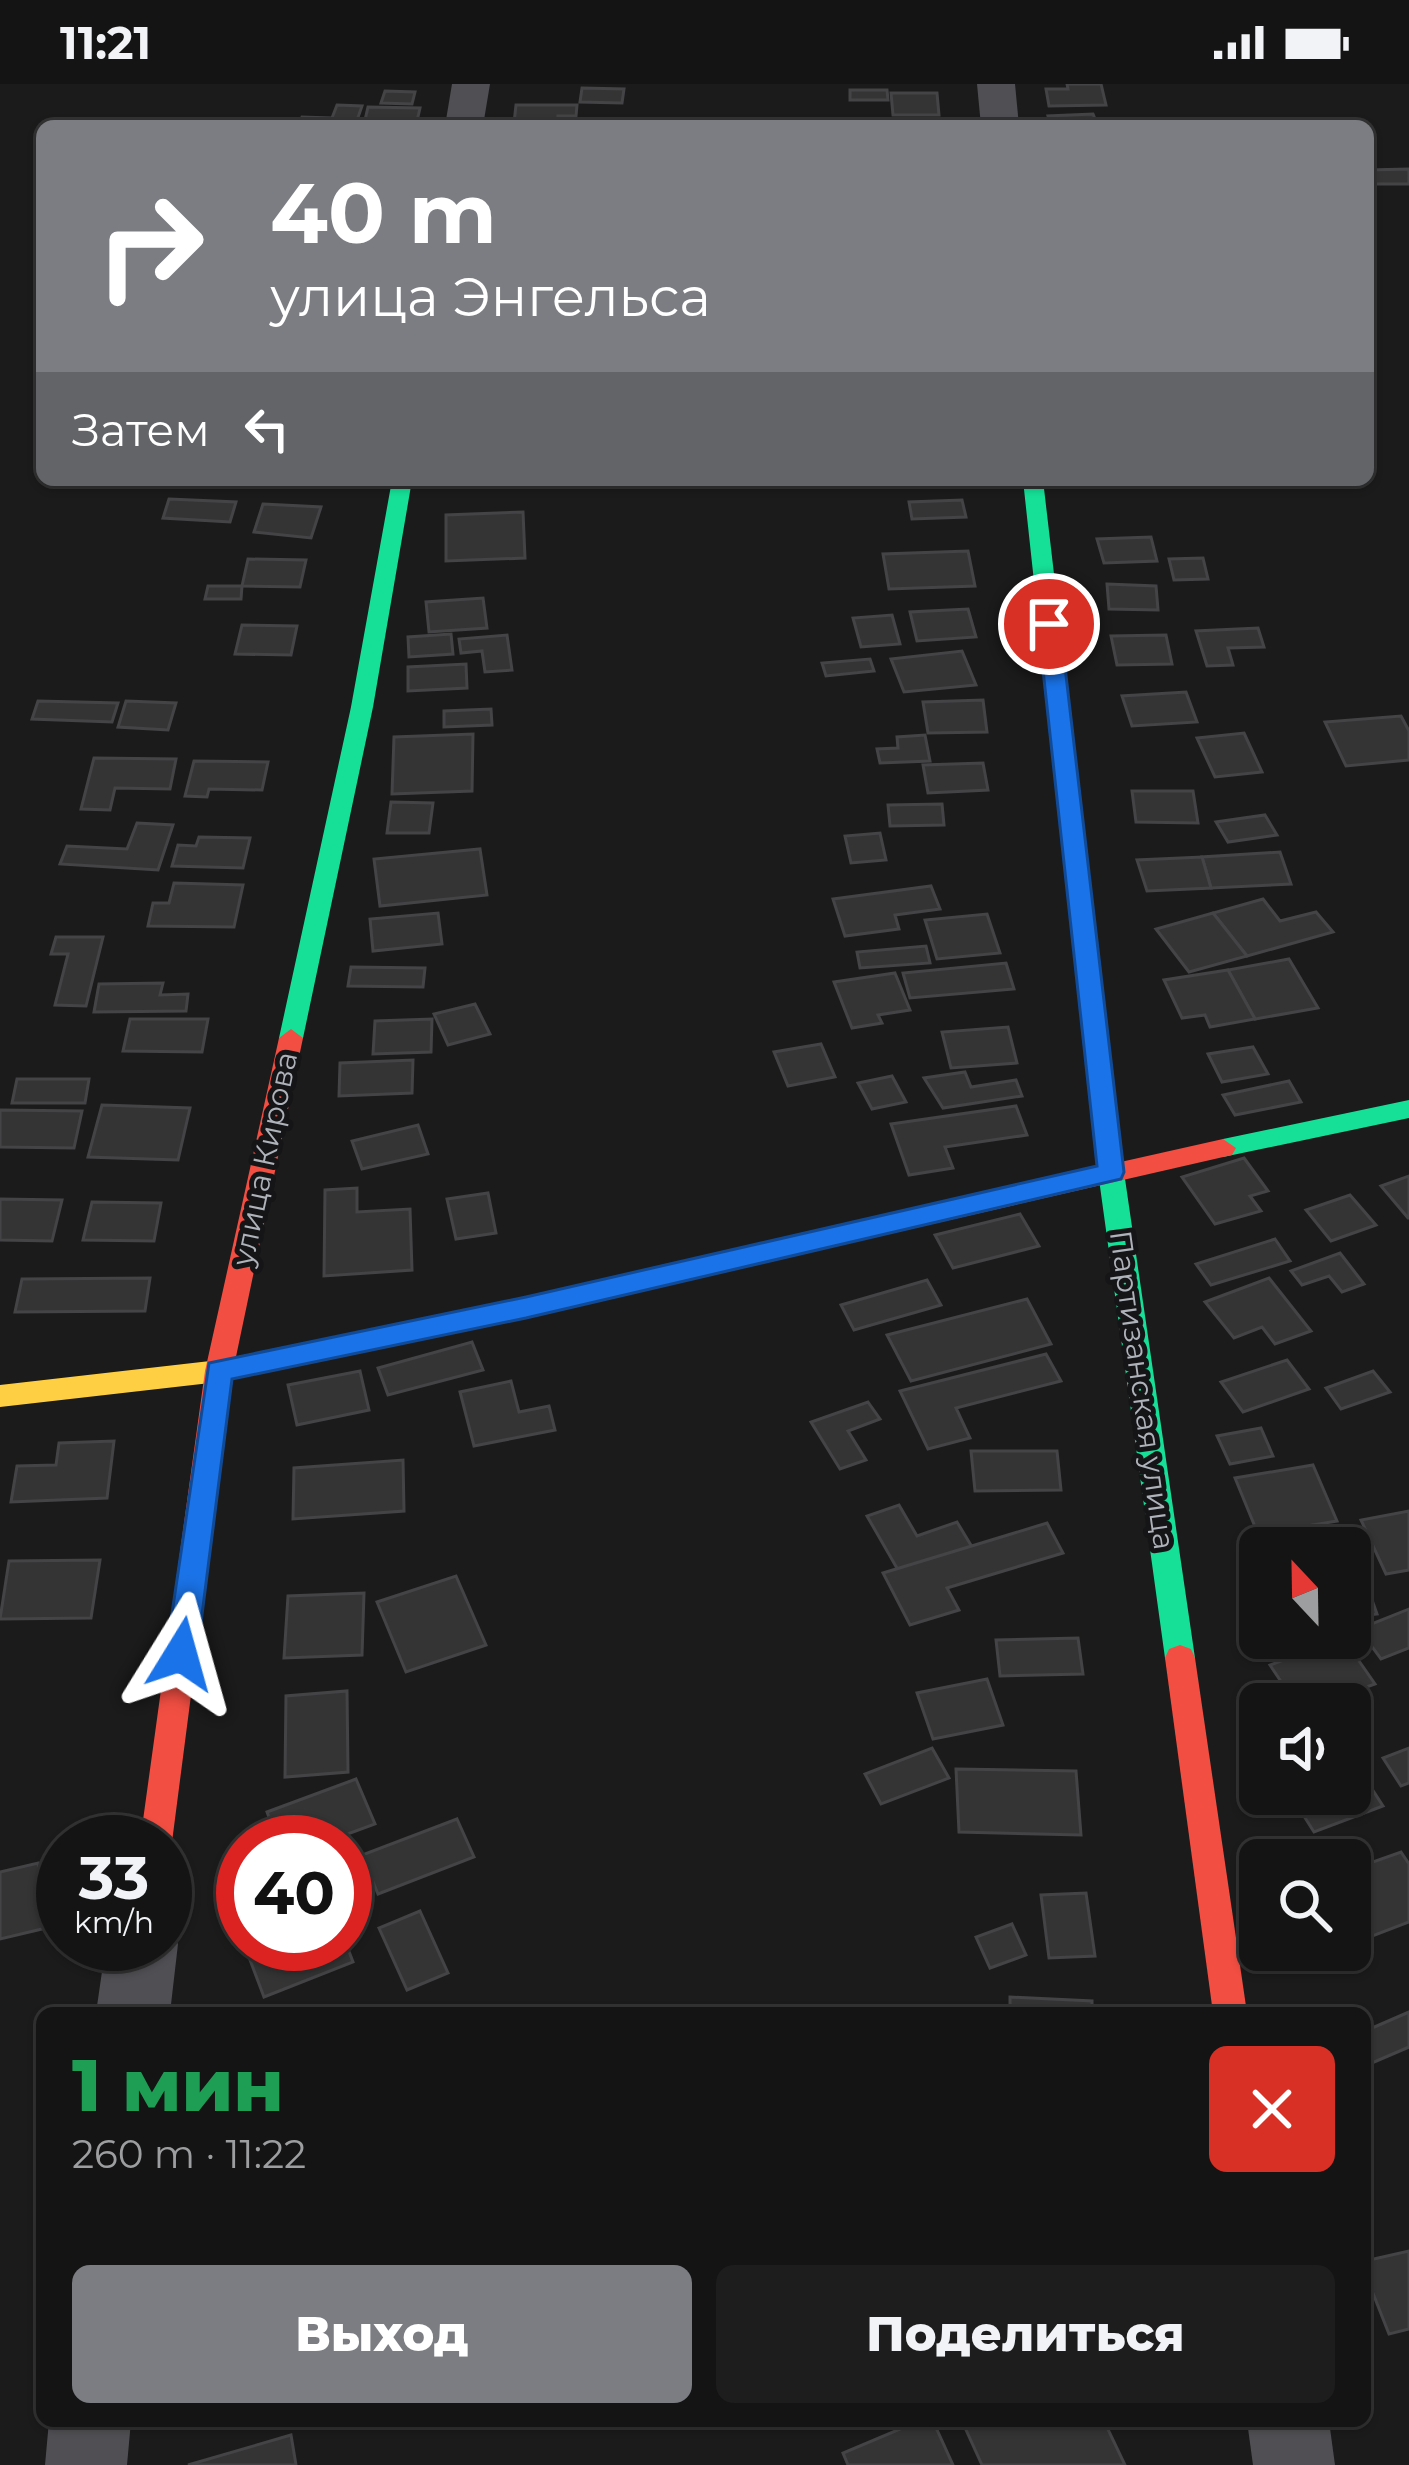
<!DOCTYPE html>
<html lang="ru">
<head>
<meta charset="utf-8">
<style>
  :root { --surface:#141414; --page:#1d1d1d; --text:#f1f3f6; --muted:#9d9ea0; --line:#333334; --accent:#7b7d82 }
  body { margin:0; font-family:Montserrat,sans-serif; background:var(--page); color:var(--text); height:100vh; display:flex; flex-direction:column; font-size:45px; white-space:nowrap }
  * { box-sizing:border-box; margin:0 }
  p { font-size:39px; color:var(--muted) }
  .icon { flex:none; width:66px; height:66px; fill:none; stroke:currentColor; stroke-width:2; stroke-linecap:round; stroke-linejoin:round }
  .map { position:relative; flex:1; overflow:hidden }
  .sheet { position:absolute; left:36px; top:1923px; width:1335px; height:420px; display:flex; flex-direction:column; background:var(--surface); border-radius:18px; box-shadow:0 3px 9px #0004,0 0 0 3px var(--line) }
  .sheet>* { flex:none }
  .banner { position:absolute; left:36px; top:36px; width:1338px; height:366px; border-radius:18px; box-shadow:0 3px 9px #0004,0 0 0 3px var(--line); background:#7b7d82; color:#fff; overflow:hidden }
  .needle { width:78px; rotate:338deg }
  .buttons { position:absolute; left:1239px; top:1443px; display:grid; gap:24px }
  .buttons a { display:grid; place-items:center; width:132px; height:132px; border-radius:18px; background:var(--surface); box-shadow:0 3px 9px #0004,0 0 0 3px var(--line); font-size:60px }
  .speed { position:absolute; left:36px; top:1731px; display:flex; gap:24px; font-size:60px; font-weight:700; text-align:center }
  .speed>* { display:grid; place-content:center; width:156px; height:156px; border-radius:50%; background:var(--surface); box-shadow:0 3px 9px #0004,0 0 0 3px var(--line); line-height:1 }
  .speed small { font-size:30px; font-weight:400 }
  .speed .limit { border:18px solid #d22; background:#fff; color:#111 }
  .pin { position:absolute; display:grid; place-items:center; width:102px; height:102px; color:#fff; margin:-51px; border:6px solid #fff; border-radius:50%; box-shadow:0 3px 12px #0007 }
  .me { position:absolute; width:132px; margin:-66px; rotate:8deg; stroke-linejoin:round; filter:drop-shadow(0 0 9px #0008) }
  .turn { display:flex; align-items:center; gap:42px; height:252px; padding:0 36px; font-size:54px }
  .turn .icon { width:156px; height:156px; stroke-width:2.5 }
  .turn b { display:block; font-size:84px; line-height:102px }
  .then { display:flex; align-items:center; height:114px; padding:0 36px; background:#0003; gap:24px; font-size:45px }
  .round { display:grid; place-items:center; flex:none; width:126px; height:126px; border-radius:18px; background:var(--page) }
  .head { display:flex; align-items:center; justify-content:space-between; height:204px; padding:0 36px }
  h1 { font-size:72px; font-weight:800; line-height:90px; color:#1e9e55 }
  .action { display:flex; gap:24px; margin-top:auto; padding:24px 36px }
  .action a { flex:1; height:138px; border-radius:18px; background:var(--accent); color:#fff; font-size:48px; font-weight:800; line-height:138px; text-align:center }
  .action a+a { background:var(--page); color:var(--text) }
  .status { display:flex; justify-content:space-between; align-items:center; height:84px; padding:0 60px; background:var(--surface); direction:ltr }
  .status svg { height:33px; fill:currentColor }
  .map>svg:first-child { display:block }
</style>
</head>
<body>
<div class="status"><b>11:21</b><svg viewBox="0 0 49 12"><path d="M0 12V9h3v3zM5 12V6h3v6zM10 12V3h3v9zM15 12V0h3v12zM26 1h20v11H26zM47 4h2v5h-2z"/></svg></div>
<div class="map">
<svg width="1409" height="2381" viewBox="0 0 1409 2381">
  <rect width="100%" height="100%" fill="#1b1b1b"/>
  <g fill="#343435" stroke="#444447" stroke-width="3">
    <path d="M1067 0H1101L1106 21 1049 22 1046 5H1068Z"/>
    <path d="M582 4 624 5 622 19 580 18Z"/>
    <path d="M850 6H887L888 16H850Z"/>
    <path d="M385 7 415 8 412 20 381 19Z"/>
    <path d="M891 9H937L939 31H893Z"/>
    <path d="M337 21 362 22 355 42H299L302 33 332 34Z"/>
    <path d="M516 21H577L576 32H558V39H514Z"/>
    <path d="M368 23 420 24 417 37 365 36Z"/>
    <path d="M1093 30 1098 42H1051L1048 32Z"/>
    <path d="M1409 85V100H1368V86Z"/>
    <path d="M169 415 236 418 230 438 163 434Z"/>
    <path d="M962 416 966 433 912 435 909 418Z"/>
    <path d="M263 420 321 423 311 454 254 448Z"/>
    <path d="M523 428 525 474 446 477V431Z"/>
    <path d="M1151 453 1157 477 1104 479 1097 455Z"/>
    <path d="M968 467 975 502 889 505 883 470Z"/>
    <path d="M1203 474 1208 495 1174 496 1169 475Z"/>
    <path d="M248 475 306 476 300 503 242 502Z"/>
    <path d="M1107 500 1156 502 1158 526 1109 525Z"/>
    <path d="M208 502H242L241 515H205Z"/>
    <path d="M483 514 487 544 429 548 426 518Z"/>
    <path d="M968 525 976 553 917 557 910 528Z"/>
    <path d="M892 531 900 560 861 563 853 534Z"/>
    <path d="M242 541 297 542 291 571 235 570Z"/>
    <path d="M1258 544 1264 563 1228 564 1233 581 1207 582 1196 547Z"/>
    <path d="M451 550 453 570 409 573 408 553Z"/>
    <path d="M507 551 512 586 485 588 482 567 461 569 459 555Z"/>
    <path d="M1166 551 1172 580 1117 581 1111 552Z"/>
    <path d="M962 567 976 601 904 608 891 575Z"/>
    <path d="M870 575 874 587 826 592 822 579Z"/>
    <path d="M466 580 467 604 408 607V583Z"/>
    <path d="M1186 608 1197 638 1132 642 1122 612Z"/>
    <path d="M983 616 987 648 928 649 923 618Z"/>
    <path d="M38 617 118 619 112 638 32 635Z"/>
    <path d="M126 617 176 619 168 646 118 643Z"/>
    <path d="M491 625 492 641 444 643V627Z"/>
    <path d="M1401 632 1409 647V676L1346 682 1325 638Z"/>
    <path d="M1244 649 1262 688 1215 693 1197 654Z"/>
    <path d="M473 650 472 707 392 710 394 653Z"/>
    <path d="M925 651 930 677 880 679 877 665 898 664 897 653Z"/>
    <path d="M94 674 176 675 170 705 115 704 110 726 81 725Z"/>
    <path d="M194 677 268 678 262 706 209 705 207 713 185 712Z"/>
    <path d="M983 679 988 706 928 709 923 681Z"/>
    <path d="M1132 707H1193L1198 739 1136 738Z"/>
    <path d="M391 718 433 719 429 749H387Z"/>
    <path d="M942 720 944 741 890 742 888 721Z"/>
    <path d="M1265 731 1277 751 1228 758 1216 738Z"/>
    <path d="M137 739 173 741 158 786 60 780 67 762 127 765Z"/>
    <path d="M880 749 886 776 851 779 845 752Z"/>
    <path d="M199 753 250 754 243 784 172 782 178 761 196 762Z"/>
    <path d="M480 765 487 811 380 822 374 775Z"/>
    <path d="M1280 768 1291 800 1211 804 1202 773Z"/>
    <path d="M1202 773 1211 804 1147 807 1137 776Z"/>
    <path d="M174 799 243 801 234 843 148 842 153 819H169Z"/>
    <path d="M931 802 940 825 895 831 899 845 845 852 833 815Z"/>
    <path d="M1263 815 1280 837 1316 828 1333 848 1247 872 1213 829Z"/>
    <path d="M438 829 442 860 373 867 370 835Z"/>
    <path d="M1213 829 1247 872 1189 888 1156 845Z"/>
    <path d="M987 830 1000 869 937 875 925 836Z"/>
    <path d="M56 853H103L86 922 55 921 68 870H51Z"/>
    <path d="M926 862 930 879 860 884 857 868Z"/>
    <path d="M1289 875 1318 924 1255 935 1228 886Z"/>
    <path d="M1006 879 1014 905 910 914 903 889Z"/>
    <path d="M351 883 425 884 423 903 348 902Z"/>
    <path d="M1228 886 1255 935 1210 943 1205 931 1182 934 1164 896Z"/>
    <path d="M895 889 910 926 878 931 882 939 852 944 834 898Z"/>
    <path d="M163 899 160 911 188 910 186 927 94 928 99 900Z"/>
    <path d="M475 920 490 950 448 961 434 930Z"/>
    <path d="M130 935H208L202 968 123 967Z"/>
    <path d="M432 935 431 968 373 970 375 937Z"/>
    <path d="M1008 943 1017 979 951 984 942 948Z"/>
    <path d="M821 960 835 993 788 1002 774 968Z"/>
    <path d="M1253 963 1268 990 1222 998 1208 970Z"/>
    <path d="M413 976 412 1009 339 1012 340 979Z"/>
    <path d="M965 988 971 1003 1016 996 1022 1012 943 1024 924 994Z"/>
    <path d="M892 992 906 1018 872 1025 858 999Z"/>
    <path d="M17 995H89L85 1019H12Z"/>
    <path d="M1289 997 1301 1018 1235 1031 1223 1011Z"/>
    <path d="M102 1021 190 1024 178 1076 88 1073Z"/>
    <path d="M1016 1022 1027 1051 945 1063 953 1084 909 1091 891 1040Z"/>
    <path d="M0 1026 82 1027 74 1064 0 1063Z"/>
    <path d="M418 1041 428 1070 362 1085 352 1057Z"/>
    <path d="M1244 1074 1268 1107 1250 1112 1261 1127 1215 1140 1182 1093Z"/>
    <path d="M1409 1092V1134H1408L1381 1102Z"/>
    <path d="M357 1104V1128L410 1125 412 1186 324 1192 325 1106Z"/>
    <path d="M488 1109 496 1149 456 1155 447 1115Z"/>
    <path d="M1350 1111 1376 1141 1331 1157 1306 1126Z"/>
    <path d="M0 1115 62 1116 52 1157 0 1156Z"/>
    <path d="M92 1118 161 1119 154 1157 83 1156Z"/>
    <path d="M1020 1130 1039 1162 953 1184 935 1151Z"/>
    <path d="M1275 1155 1290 1177 1211 1201 1196 1180Z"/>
    <path d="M1340 1169 1364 1200 1342 1208 1329 1192 1302 1201 1291 1187Z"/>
    <path d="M150 1194 145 1227 15 1228 22 1195Z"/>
    <path d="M1269 1194 1311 1247 1275 1260 1262 1243 1234 1254 1205 1218Z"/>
    <path d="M927 1196 941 1221 854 1246 841 1221Z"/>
    <path d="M1027 1215 1051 1260 911 1297 887 1251Z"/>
    <path d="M472 1258 483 1286 388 1311 378 1284Z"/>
    <path d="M1046 1270 1061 1297 956 1324 970 1354 928 1365 900 1307Z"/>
    <path d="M1287 1276 1309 1305 1243 1328 1221 1298Z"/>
    <path d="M360 1287 369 1326 297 1341 288 1301Z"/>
    <path d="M1373 1287 1390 1308 1341 1325 1326 1304Z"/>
    <path d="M511 1297 519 1328 549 1322 555 1346 474 1362 460 1308Z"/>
    <path d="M868 1318 880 1335 848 1347 866 1376 840 1385 811 1338Z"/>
    <path d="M1261 1344 1273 1372 1230 1380 1217 1352Z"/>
    <path d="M114 1357 107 1414 11 1418 17 1382 56 1381 59 1359Z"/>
    <path d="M971 1367H1057L1061 1406 975 1407Z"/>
    <path d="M403 1376 404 1427 293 1435 294 1384Z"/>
    <path d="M1313 1381 1337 1437 1258 1450 1235 1394Z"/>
    <path d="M899 1421 917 1452 957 1438 972 1463 898 1486 867 1432Z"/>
    <path d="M1409 1427V1486L1386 1490 1361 1436Z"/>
    <path d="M1047 1439 1063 1469 947 1504 959 1526 910 1541 883 1489Z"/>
    <path d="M100 1476 91 1534 0 1535 9 1477Z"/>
    <path d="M456 1492 486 1561 406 1588 377 1518Z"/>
    <path d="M1366 1499 1377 1530 1350 1533V1500Z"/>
    <path d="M364 1509 362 1571 284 1574 288 1512Z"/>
    <path d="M1409 1525V1564L1381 1575 1359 1545Z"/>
    <path d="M1078 1554 1083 1590 1000 1592 996 1556Z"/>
    <path d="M1343 1554 1375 1600 1319 1620H1296L1270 1581Z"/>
    <path d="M987 1595 1003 1641 933 1655 917 1609Z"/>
    <path d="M347 1607 348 1688 285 1693 286 1612Z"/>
    <path d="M932 1664 949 1694 881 1720 865 1690Z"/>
    <path d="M1409 1664V1699L1401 1702 1383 1674Z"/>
    <path d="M1350 1671 1383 1722 1314 1748 1290 1710H1350Z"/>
    <path d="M956 1685 1076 1687 1081 1751 959 1748Z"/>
    <path d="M356 1695 375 1740 326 1758H278L267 1728Z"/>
    <path d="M457 1735 474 1773 378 1810 362 1771Z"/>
    <path d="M1401 1768 1409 1780V1838L1362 1856 1350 1835V1786Z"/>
    <path d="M38 1779 46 1844 0 1855V1788Z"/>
    <path d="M1086 1809 1095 1872 1049 1874 1041 1811Z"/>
    <path d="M420 1827 448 1889 407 1906 379 1844Z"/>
    <path d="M1012 1840 1026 1871 990 1884 976 1853Z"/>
    <path d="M345 1857 353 1878 264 1913 244 1860Z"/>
    <path d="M1010 1913 1092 1917V1929H1010Z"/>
    <path d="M1409 1928V1963L1365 1982V1947Z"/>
    <path d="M1409 2167V2245L1389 2250 1365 2189V2177Z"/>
    <path d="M919 2337H933L953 2381H848L843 2369Z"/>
    <path d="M962 2337H1104L1125 2381H982Z"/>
    <path d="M291 2351 296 2381H188Z"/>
  </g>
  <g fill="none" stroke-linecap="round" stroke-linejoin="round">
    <g fill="#505054" fill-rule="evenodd">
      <path d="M452 0H490L483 42H445Z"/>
      <path d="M977 0H1015L1019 42H981Z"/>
      <path d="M165 1836 178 1860 170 1929H96L106 1860H165Z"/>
      <path d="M49 2337H131L127 2381H45Z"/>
      <path d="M1247 2337H1329L1335 2381H1253Z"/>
    </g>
    <g fill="#16e098" fill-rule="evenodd">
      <path d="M392 396H412L373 623 303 954 291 963 279 954 351 623Z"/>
      <path d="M1023 396H1043L1124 1088 1195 1574 1191 1583 1180 1587 1169 1583 1165 1574 1098 1088Z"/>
      <path d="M1409 1016V1034L1223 1073 1210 1064 1223 1055Z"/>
    </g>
    <path fill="#ffcf43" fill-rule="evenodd" d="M862 1136 875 1146 871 1153 526 1234 219 1298 0 1323V1301L219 1276 526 1214Z"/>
    <g fill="#f24e42" fill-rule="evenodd">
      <path d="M291 945 303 954 233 1287 172 1758 165 1769V1758H140L205 1287 279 954Z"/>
      <path d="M1223 1055 1236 1064 1232 1071 862 1156 849 1146 862 1136Z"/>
      <path d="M1180 1561 1191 1565 1195 1574 1247 1929H1213L1165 1574 1169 1565Z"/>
    </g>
  </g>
  <path fill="#1a73e8" stroke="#114b97" stroke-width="3" d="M1049 534 1060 540 1124 1088 1121 1095 526 1234 232 1295 197 1570 192 1579 181 1582 170 1579 166 1570 209 1279 526 1213 1097 1082 1038 540Z"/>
  <g text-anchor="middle" stroke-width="10" stroke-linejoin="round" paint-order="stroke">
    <g font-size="30" fill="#aeb2ba" stroke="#151517">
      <text transform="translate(265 1075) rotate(-78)" y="10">улица Кирова</text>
      <text transform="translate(1142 1306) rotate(82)" y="10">Партизанская улица</text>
    </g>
  </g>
</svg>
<div class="buttons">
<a><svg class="needle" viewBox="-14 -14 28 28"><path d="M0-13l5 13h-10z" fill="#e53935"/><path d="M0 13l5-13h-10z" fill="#9d9ea0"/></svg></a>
<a><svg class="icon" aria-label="sound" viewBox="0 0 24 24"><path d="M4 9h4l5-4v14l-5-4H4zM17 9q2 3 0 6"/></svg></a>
<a><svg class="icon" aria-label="search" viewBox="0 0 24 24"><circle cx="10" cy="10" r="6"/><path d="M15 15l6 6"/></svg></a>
</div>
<div class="speed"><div>33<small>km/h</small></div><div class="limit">40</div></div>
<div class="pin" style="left:1049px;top:540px;background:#d93025"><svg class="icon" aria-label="arrive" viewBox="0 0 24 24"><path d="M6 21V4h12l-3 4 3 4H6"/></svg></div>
<svg class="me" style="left:181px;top:1570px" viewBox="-20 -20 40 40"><path d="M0-17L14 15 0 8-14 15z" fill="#1a73e8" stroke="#fff" stroke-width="4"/></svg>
<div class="banner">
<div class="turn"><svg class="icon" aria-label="right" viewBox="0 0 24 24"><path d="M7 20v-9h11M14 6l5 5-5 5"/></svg><div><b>40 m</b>улица Энгельса</div></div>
<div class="then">Затем<svg class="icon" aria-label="left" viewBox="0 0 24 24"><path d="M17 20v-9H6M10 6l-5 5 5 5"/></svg></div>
</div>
<section class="sheet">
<div class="head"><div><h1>1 мин</h1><p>260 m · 11:22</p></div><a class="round" style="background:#d93025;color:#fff"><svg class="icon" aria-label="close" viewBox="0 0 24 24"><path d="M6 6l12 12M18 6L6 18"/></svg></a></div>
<div class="action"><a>Выход</a><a>Поделиться</a></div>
</section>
</div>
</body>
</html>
